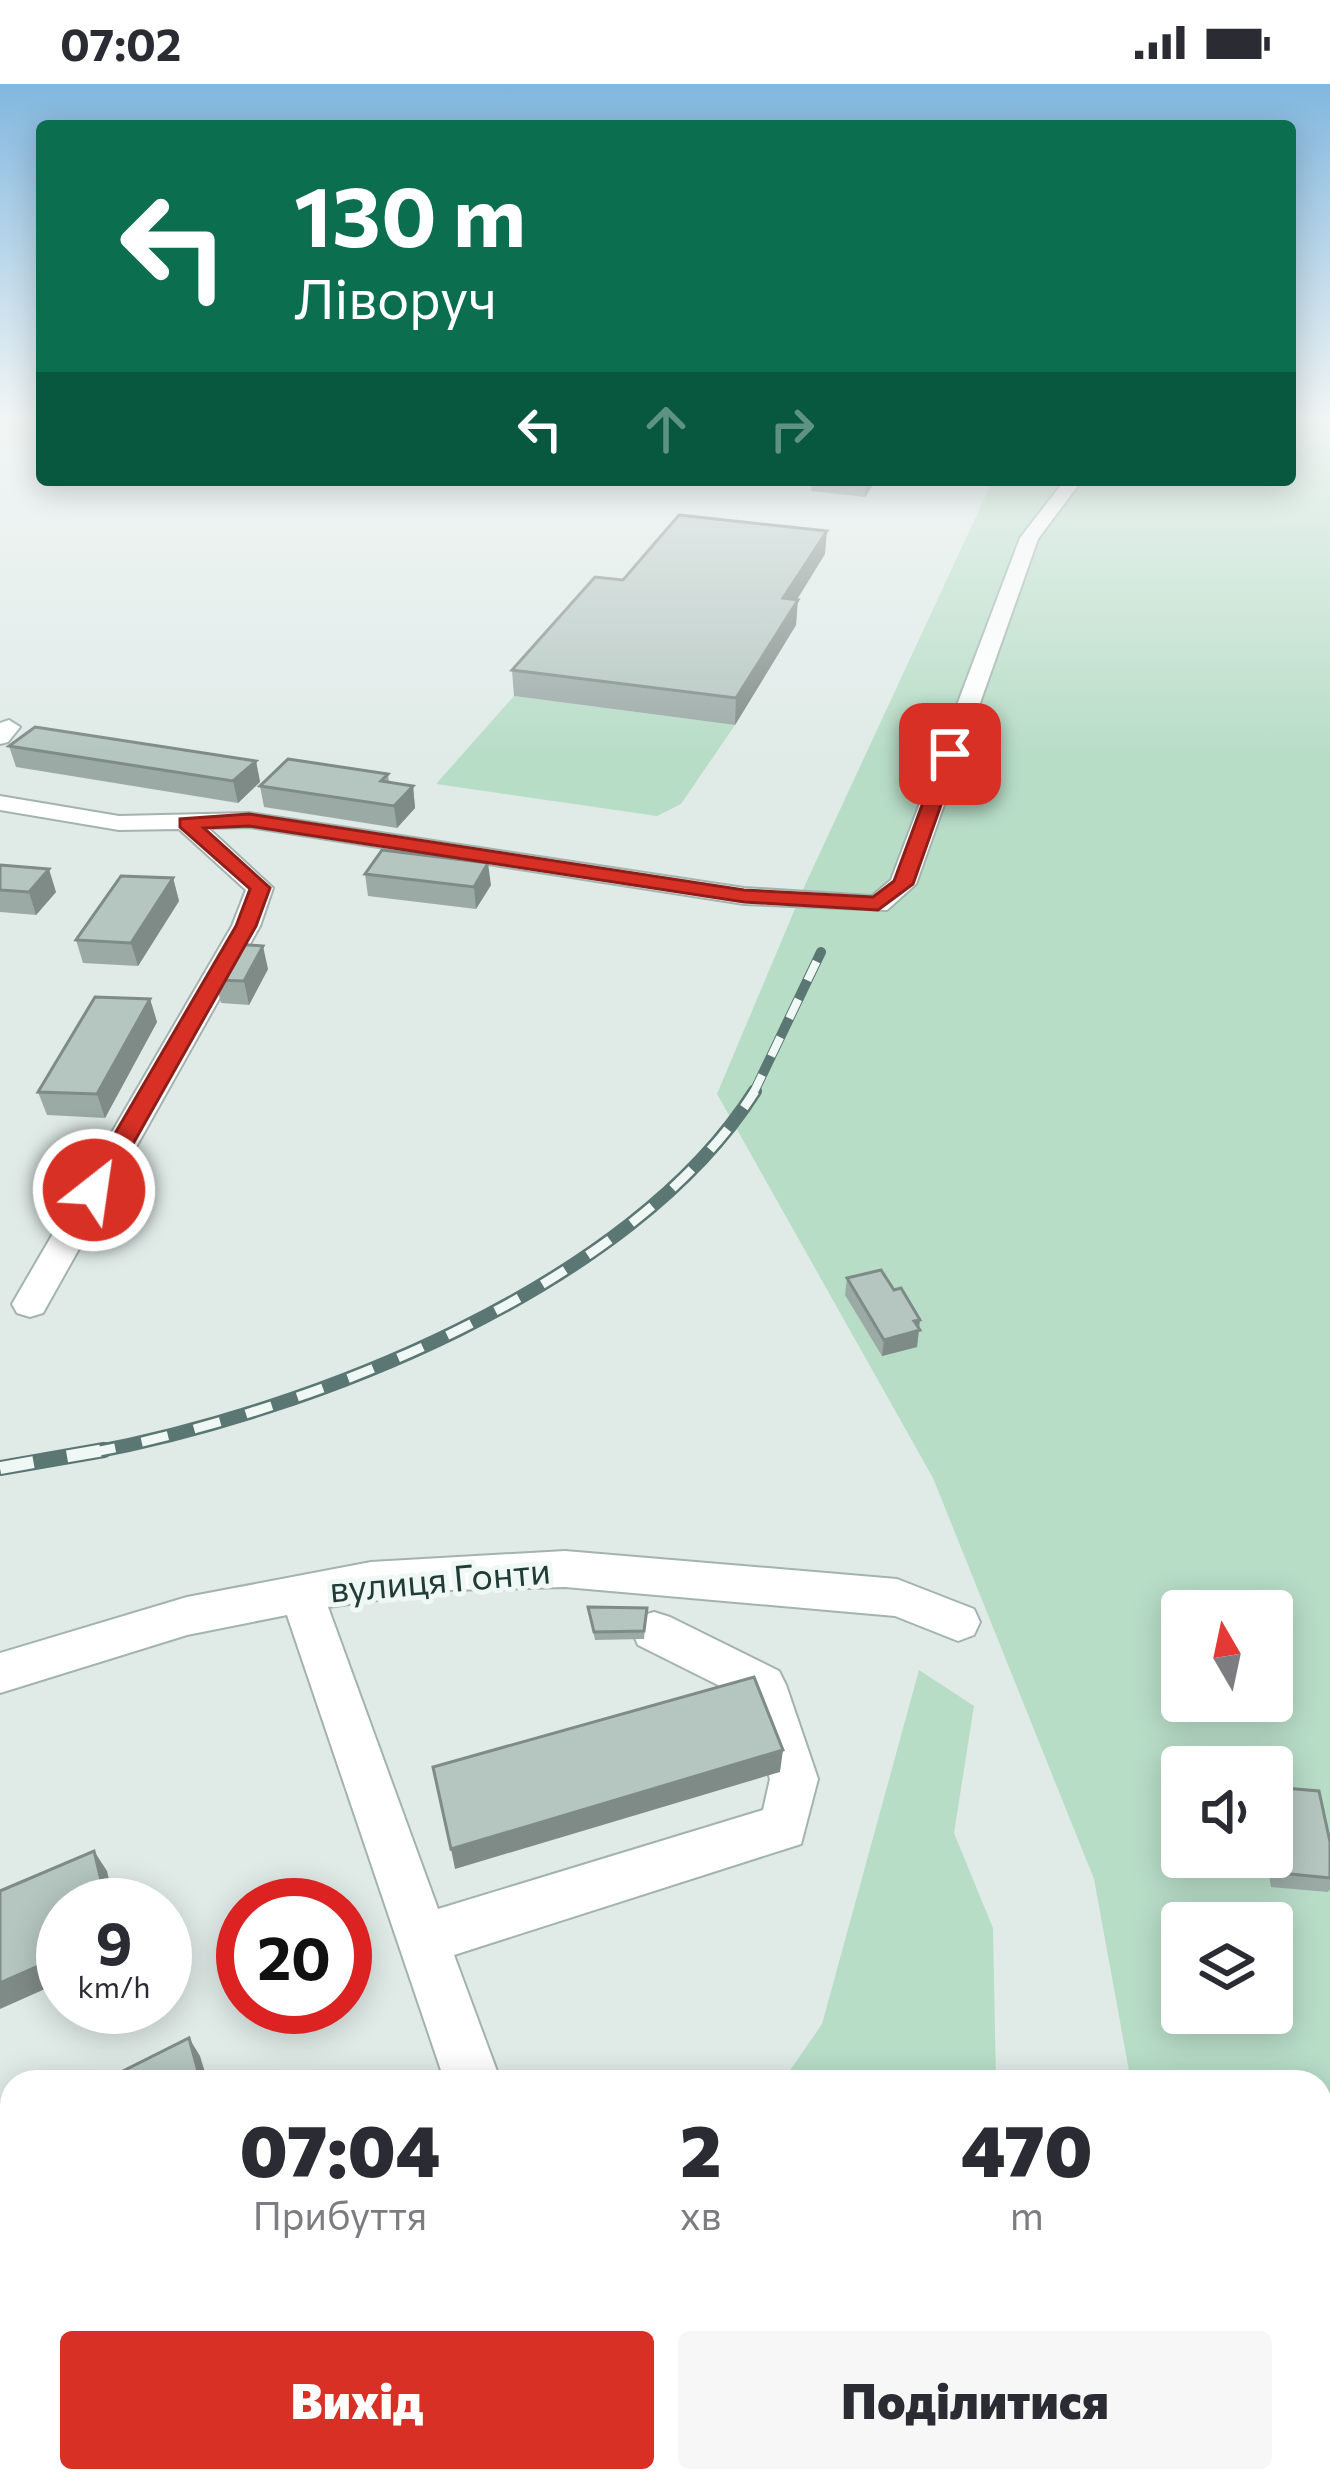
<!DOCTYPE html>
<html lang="uk">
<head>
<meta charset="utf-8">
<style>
  :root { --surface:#fff; --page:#f7f7f7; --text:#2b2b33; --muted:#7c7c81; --accent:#d93025 }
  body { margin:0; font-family:Commissioner,sans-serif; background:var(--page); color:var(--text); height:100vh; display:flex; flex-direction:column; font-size:45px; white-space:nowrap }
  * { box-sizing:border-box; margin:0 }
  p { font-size:39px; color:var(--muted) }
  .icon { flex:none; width:66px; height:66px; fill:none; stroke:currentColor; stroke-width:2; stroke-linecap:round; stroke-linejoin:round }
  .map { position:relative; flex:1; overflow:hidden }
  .drawer { position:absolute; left:0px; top:1986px; width:1332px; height:423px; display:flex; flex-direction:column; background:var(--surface); border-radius:36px 36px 0 0; box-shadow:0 6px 30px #0003 }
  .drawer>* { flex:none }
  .banner { position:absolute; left:36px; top:36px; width:1260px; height:366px; border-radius:12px; box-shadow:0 6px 30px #0003; background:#0b6e4f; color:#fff; overflow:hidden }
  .needle { width:78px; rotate:351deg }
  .fabs { position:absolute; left:1161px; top:1506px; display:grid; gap:24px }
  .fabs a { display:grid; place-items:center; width:132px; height:132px; border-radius:12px; background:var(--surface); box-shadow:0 6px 30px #0003; font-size:60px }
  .speed { position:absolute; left:36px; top:1794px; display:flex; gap:24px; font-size:60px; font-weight:700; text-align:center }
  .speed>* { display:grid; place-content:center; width:156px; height:156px; border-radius:50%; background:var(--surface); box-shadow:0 6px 30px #0003; line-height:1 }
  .speed small { font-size:30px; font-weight:400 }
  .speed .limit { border:18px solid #d22; background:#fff; color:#111 }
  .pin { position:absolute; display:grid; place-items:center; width:102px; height:102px; color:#fff; margin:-51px; border-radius:24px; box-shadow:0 6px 18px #0006 }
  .me { position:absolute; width:132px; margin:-66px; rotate:30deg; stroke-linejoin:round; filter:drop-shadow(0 0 9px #0008) }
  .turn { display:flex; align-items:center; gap:42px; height:252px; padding:0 60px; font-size:54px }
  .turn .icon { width:156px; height:156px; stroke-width:2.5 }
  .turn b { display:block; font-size:84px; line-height:102px }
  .lanes { display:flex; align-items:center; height:114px; padding:0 60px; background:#0003; justify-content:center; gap:60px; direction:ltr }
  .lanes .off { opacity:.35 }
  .eta { display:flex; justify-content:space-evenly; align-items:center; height:204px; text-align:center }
  .eta b { font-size:72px; font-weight:800; line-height:84px }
  .cta { display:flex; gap:24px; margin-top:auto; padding:24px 60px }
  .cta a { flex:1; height:138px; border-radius:12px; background:var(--accent); color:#fff; font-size:48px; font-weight:800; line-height:138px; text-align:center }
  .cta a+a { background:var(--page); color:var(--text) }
  .status { display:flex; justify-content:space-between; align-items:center; height:84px; padding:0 60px; background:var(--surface); direction:ltr }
  .status svg { height:33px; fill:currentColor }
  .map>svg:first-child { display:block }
</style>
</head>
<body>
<div class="status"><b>07:02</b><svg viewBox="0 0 49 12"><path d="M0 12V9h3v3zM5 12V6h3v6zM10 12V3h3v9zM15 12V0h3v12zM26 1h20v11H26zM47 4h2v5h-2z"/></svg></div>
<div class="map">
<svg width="1330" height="2408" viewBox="0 0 1330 2408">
  <rect width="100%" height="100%" fill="#e0ebe8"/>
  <g fill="#b8ddc7" fill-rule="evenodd">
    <path d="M1290 332H1330V2408H1205L1203 2397H1320V1998H1131L1094 1795 933 1394 717 1010 805 801 993 396H1290ZM1182 1527H1272V1617H1182ZM1182 1683H1272V1773H1182ZM1182 1839H1272V1929H1182Z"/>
    <path d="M514 612 735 641 681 720 657 732 436 700Z"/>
    <path d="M919 1586 974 1622 954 1749 993 1844 996 1998H782L822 1940Z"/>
    <path d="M673 2397H1004L1003 2408H672Z"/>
  </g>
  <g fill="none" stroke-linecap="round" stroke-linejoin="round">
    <defs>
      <g id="minor">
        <path d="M0 332H14L0 339Z"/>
        <path d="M1065 396H1082L1038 455 916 800 887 826 744 820 249 743 208 744 273 804 260 842 43 1229 30 1233 17 1229 12 1220 232 842 246 806 179 745 119 746 0 726V712L119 732 249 729 744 804 872 812 891 796 1020 454Z"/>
        <path d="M9 636 20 643 8 658 0 660V639Z"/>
        <path d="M565 1467 897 1495 974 1525 980 1538 974 1551 958 1557 895 1532 565 1503 448 1506 328 1523 438 1825 763 1726 770 1695 744 1614 638 1561 632 1547 638 1533 654 1528 670 1533 779 1587 786 1601 818 1695 801 1760 454 1871 501 1998H445L287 1531 187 1551 0 1609V1569L187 1513 371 1478Z"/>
        <path d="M578 2397H642L645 2408H581Z"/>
      </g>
    </defs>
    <use href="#minor" stroke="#a3b3b0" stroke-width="4"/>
    <use href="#minor" fill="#fff" fill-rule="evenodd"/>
    <defs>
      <path id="rail-far2" d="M753 1010 821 868"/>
      <path id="rail-far1" d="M89 1369C310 1328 631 1203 755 1007"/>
      <path id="rail" d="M0 1384 104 1366"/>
    </defs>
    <use href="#rail-far2" stroke="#5b7774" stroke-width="10"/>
    <use href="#rail-far1" stroke="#5b7774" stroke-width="14"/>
    <use href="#rail" stroke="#5b7774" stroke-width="16"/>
    <use href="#rail-far2" stroke="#f0f8f5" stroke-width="8" stroke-dasharray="21" stroke-linecap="butt"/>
    <use href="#rail-far1" stroke="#f0f8f5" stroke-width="9" stroke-dasharray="27" stroke-linecap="butt"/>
    <use href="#rail" stroke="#f0f8f5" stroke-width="12" stroke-dasharray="34" stroke-linecap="butt"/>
  </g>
  <g fill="#9caaa6">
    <path d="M812 396H876L865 413 811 407Z"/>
    <path d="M825 470 797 516 796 541 735 641 514 612 512 586 623 496Z"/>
    <path d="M9 662 256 677 260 698 238 719 16 683Z"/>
    <path d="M388 690 389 698 413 702 415 724 397 744 264 723 260 702Z"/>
    <path d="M0 781 56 808 36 831 0 828Z"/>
    <path d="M365 790 491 801 476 825 368 812Z"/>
    <path d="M173 794 179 817 138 882 83 879 76 856Z"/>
    <path d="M268 885 249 921 221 919 215 896Z"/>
    <path d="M150 915 157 938 105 1034 47 1031 38 1008Z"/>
    <path d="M847 1194 919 1244 917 1263 882 1272 845 1211Z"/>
    <path d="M588 1523 647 1524 644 1555 595 1556Z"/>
    <path d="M1272 1703 1330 1758V1805L1328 1808 1271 1803 1266 1773H1272Z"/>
  </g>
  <g fill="#7f8b87">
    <path d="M866 396H876L865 413Z"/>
    <path d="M827 447 825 470 782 539 783 514Z"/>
    <path d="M798 516 796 541 735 641 736 614Z"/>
    <path d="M256 677 260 698 238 719 233 697Z"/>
    <path d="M413 702 415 724 397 744 394 722Z"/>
    <path d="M488 779 491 801 476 825 474 803Z"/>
    <path d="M49 785 56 808 36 831 29 808Z"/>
    <path d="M173 794 179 817 138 882 131 859Z"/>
    <path d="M263 862 268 885 249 921 244 897Z"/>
    <path d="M150 915 157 938 105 1034 97 1010Z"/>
    <path d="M920 1236 917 1263 882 1272 884 1256Z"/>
    <path d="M783 1666 780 1688 455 1785 451 1765Z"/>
    <path d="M94 1767 107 1787 115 1821H107Z"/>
    <path d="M63 1871V1897L0 1925V1899Z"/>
    <path d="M189 1954 200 1972 208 1998H201Z"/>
    <path d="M12 2188V2211L0 2217V2194Z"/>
  </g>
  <g fill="#b5c6c1" stroke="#7f8b87" stroke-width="3">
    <path d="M679 431 827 447 783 514 798 516 736 614 512 586 595 493 623 496Z"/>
    <path d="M35 643 256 677 233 697 9 662Z"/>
    <path d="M288 675 388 690 381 697 413 702 394 722 260 702Z"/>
    <path d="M382 766 488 779 474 803 365 790Z"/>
    <path d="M0 781 49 785 29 808 0 806Z"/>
    <path d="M121 792 173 794 131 859 76 856Z"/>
    <path d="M235 860 263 862 244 897 215 896Z"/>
    <path d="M95 913 150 915 97 1010 38 1008Z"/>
    <path d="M881 1186 894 1206 901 1204 920 1236 914 1237 920 1246 884 1256 847 1194Z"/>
    <path d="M588 1523 647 1524 644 1547 594 1548Z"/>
    <path d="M754 1593 783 1666 451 1765 433 1683Z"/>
    <path d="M1272 1703 1319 1707 1330 1758V1794L1281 1789 1272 1744Z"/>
    <path d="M94 1767 107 1821H63V1871L0 1899V1807Z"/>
    <path d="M189 1954 201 1998H101Z"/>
    <path d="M12 2042V2188L0 2194V2048Z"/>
  </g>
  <linearGradient id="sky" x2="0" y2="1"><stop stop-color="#81b7df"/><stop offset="0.5" stop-color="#f1f6f5"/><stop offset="1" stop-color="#f1f6f5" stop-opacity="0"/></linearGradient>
  <rect width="1330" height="669" fill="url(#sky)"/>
  <path fill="#d93025" stroke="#8d1f18" stroke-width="3" d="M950 665 959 670 913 800 878 826 744 818 249 742 204 744 270 804 256 842 107 1106 94 1115 82 1106 236 842 250 805 180 743V735L249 730 744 806 873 813 894 797 941 670Z"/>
  <g text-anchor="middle" stroke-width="10" stroke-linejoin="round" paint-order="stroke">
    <g font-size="36" fill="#213c38" stroke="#f0f8f5">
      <text transform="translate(440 1496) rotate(-5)" y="13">вулиця Гонти</text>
    </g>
  </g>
</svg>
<div class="fabs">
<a><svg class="needle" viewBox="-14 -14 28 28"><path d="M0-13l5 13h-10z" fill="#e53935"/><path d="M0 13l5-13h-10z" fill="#7c7c81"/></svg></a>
<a><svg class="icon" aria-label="sound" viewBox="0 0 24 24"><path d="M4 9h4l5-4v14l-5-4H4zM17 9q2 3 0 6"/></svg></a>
<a><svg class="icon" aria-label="layers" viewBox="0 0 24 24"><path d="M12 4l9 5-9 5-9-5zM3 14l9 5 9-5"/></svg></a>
</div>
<div class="speed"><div>9<small>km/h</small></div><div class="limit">20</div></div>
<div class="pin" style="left:950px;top:670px;background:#d93025"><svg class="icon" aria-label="arrive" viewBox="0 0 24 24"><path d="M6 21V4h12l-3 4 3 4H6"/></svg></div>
<svg class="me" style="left:94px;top:1106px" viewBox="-20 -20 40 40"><circle r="17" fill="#d93025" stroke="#fff" stroke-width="3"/><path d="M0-11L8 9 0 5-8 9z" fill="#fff"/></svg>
<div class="banner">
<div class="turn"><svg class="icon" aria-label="left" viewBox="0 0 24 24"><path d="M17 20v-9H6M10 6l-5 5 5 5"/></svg><div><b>130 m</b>Ліворуч</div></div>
<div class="lanes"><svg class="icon" aria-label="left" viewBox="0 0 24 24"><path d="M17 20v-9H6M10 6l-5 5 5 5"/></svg><svg class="icon off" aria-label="ahead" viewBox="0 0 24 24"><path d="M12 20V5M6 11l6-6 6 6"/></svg><svg class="icon off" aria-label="right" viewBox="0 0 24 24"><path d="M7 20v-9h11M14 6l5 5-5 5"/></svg></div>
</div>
<section class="drawer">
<div class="eta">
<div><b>07:04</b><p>Прибуття</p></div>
<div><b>2</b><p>хв</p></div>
<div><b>470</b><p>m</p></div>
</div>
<div class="cta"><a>Вихід</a><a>Поділитися</a></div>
</section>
</div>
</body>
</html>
